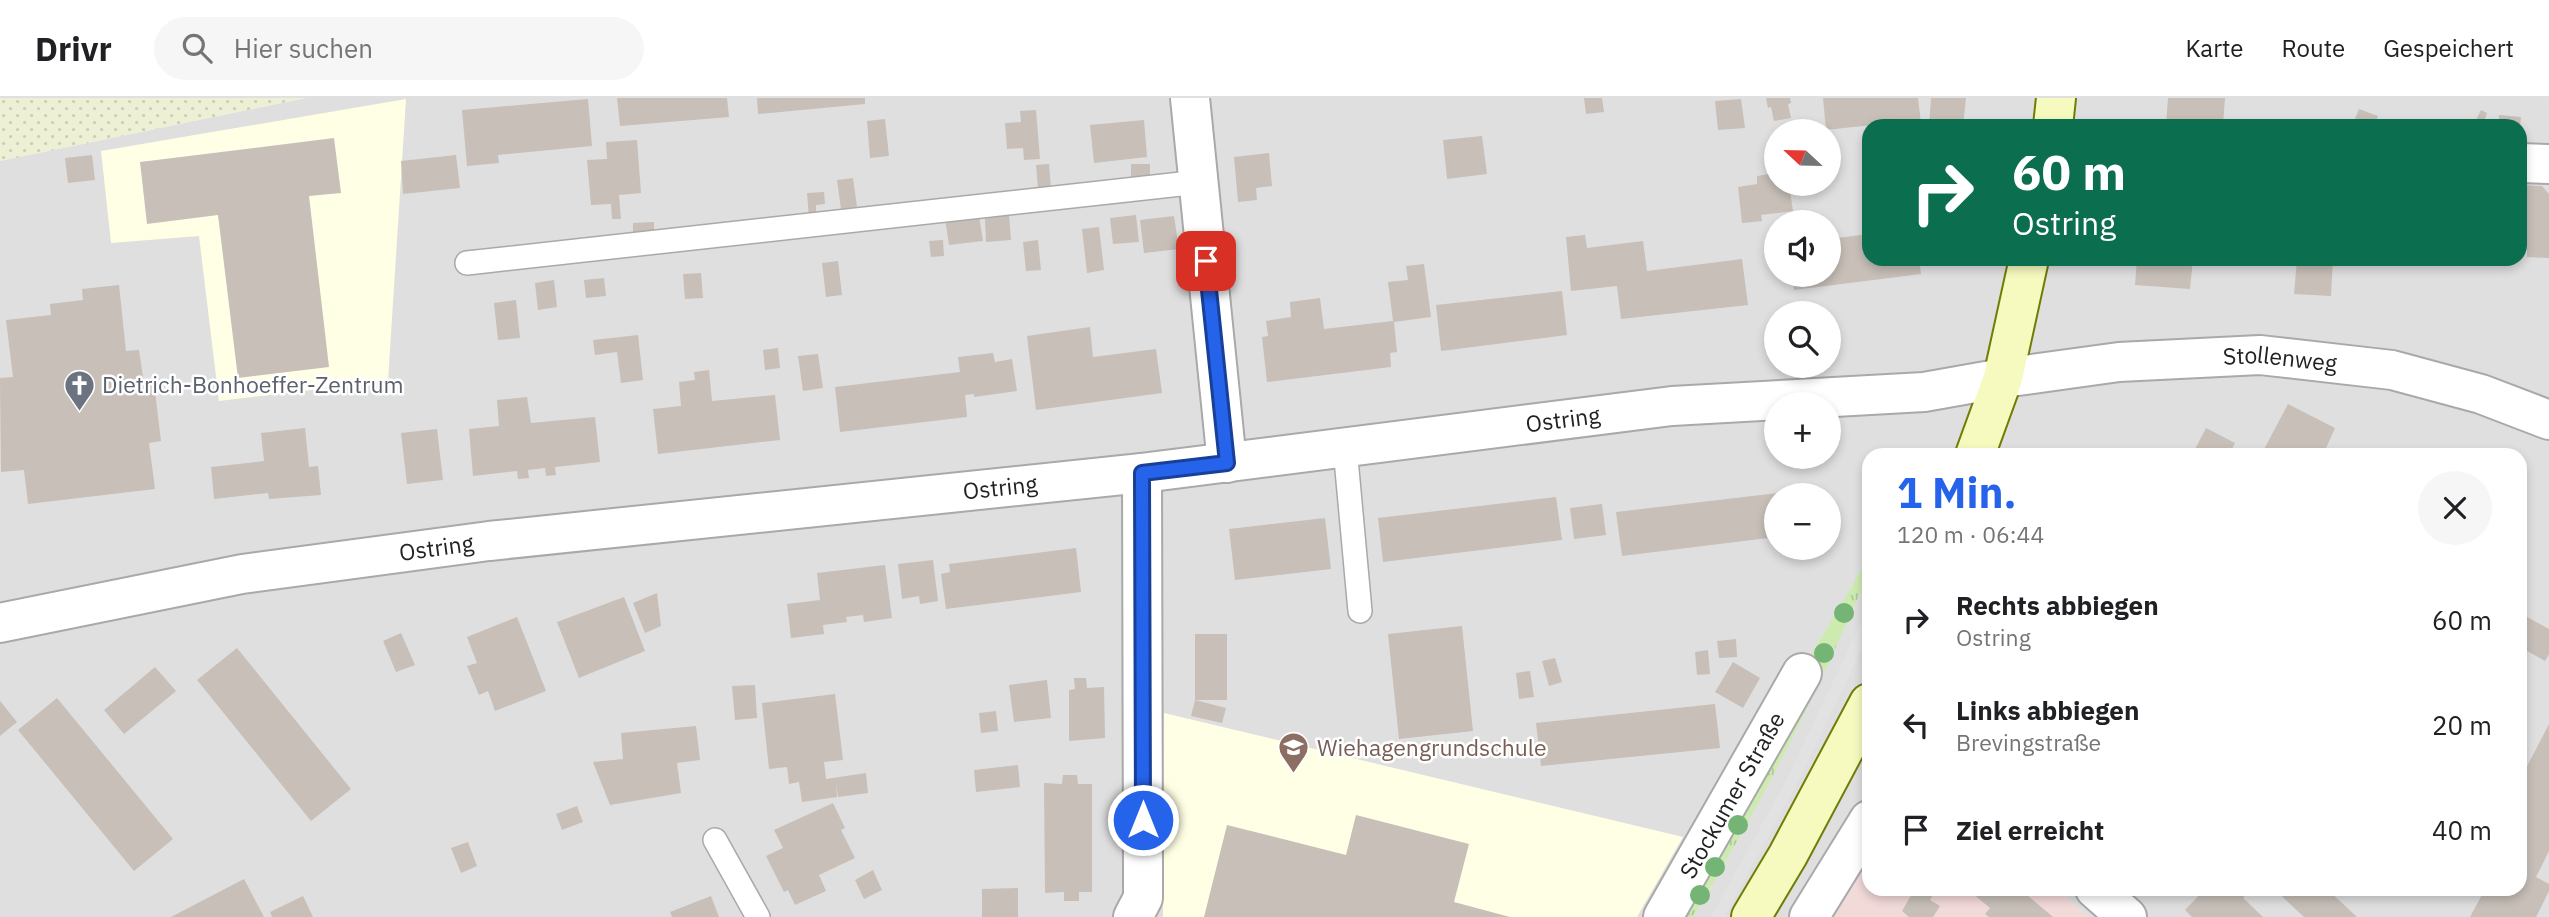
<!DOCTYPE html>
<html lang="de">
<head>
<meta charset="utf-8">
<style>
  :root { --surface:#fff; --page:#f6f6f6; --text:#202124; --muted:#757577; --line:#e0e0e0; --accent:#2563eb }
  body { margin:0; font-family:"IBM Plex Sans",sans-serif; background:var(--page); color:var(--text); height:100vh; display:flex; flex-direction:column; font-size:26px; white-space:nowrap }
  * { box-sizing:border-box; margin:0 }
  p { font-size:23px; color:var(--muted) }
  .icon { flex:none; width:38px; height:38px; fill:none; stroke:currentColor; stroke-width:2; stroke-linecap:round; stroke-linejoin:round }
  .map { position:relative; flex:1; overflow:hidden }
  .side { position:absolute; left:1862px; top:350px; width:665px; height:448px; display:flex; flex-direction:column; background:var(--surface); border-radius:21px; box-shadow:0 4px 10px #0003 }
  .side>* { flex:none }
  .guide { position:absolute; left:1862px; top:21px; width:665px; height:147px; border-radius:21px; box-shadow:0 4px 10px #0003; background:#0b6e4f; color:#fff; overflow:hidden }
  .needle { width:46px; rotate:292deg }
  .buttons { position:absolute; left:1764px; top:21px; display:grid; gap:14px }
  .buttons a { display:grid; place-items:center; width:77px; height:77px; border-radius:50%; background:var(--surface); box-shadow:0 4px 10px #0003; font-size:35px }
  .pin { position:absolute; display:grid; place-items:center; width:60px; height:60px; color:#fff; margin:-30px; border-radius:14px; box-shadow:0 4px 10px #0006 }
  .me { position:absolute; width:77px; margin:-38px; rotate:0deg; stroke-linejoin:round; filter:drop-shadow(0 0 5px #0008) }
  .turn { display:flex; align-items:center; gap:24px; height:147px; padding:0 35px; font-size:32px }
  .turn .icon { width:91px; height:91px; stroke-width:2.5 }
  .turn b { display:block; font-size:49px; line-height:60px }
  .round { display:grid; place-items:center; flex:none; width:74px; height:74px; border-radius:37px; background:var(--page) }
  .overview { display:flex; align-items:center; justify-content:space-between; height:119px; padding:0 35px }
  h1 { font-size:42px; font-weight:700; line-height:52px; color:var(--accent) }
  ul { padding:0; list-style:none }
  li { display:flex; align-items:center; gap:21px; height:105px; padding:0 35px }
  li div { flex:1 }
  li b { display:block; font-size:26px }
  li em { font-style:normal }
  header { display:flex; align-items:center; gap:42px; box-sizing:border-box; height:98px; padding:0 35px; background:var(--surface); border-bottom:2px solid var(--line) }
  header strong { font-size:33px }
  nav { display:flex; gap:38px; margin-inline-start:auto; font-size:24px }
  .search { width:490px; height:63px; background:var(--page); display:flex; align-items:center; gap:18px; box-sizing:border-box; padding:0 24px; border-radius:38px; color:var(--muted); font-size:26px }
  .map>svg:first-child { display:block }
</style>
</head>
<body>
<header>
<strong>Drivr</strong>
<div class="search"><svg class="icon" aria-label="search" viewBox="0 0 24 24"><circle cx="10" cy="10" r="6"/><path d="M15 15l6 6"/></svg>Hier suchen</div>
<nav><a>Karte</a><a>Route</a><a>Gespeichert</a></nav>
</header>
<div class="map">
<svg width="2549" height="819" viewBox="0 0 2549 819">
  <defs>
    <pattern id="farmland-dots" width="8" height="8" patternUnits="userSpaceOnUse" patternTransform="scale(1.75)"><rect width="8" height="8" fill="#eef0d5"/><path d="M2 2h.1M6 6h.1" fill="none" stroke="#ccceb7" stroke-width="1.8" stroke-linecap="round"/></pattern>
    <pattern id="grass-tufts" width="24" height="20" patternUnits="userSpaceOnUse" patternTransform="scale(1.75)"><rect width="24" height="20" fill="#cdebb0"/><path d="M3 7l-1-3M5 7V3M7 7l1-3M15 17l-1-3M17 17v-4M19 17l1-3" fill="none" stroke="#b0c997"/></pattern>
  </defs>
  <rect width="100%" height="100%" fill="#f2efe9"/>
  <path fill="#e0dfdf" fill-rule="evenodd" d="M306 0H2549V819H2089L2056 791H2520V357H1869V694L1792 819H0V63ZM1869 28H2520V161H1869ZM1776 33H1829V86H1776ZM1776 124H1829V177H1776ZM1776 215H1829V268H1776ZM1776 306H1829V359H1776ZM1776 397H1829V450H1776Z"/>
  <path fill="#f2dad9" d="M1869 694V791H2056L2089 819H1792Z"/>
  <g fill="#ffffe5">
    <path d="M406 1 388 283 219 303 199 138 111 145 101 53Z"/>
    <path d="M1164 615 1683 739 1637 819H1163Z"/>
  </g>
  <path fill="url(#farmland-dots)" d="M0 0H306L0 63Z"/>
  <g fill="url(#grass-tufts)">
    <path d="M1869 459V475L1825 573 1807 564Z"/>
    <path d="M1810 590 1815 593C1779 671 1737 745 1693 819H1679Z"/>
  </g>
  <path fill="#e2e2e2" d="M1869 508V536L1797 686 1724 819H1711L1787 681Z"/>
  <g fill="#c7bfb8">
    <path d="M617 0H727L729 19 620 28Z"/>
    <path d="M757 0H865V6L758 16Z"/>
    <path d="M1584 0H1602L1604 14 1586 16Z"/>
    <path d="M1766 0H1790L1791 5 1788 6 1791 20 1774 23 1771 9 1768 10Z"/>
    <path d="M1823 0H1918L1921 25 1890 28 1872 27 1826 32Z"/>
    <path d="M1931 0H1966L1963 28H1929Z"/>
    <path d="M2168 0H2225L2223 28H2166Z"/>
    <path d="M588 1 592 48 498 57 499 65 467 68 462 12Z"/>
    <path d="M1741 1 1745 30 1718 32 1715 3Z"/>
    <path d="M2359 11 2378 18 2374 28H2352Z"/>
    <path d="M1036 12 1040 61 1024 62 1023 50 1007 51 1005 25 1021 24 1020 13Z"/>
    <path d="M2481 12 2487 15 2484 24 2487 25 2485 28H2473Z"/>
    <path d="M2499 17 2521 19 2520 28H2490L2491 22H2499Z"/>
    <path d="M885 21 889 58 870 60 867 23Z"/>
    <path d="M1144 22 1147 59 1094 65 1090 27Z"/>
    <path d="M1482 38 1487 76 1447 81 1443 42Z"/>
    <path d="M334 40 341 95 309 98 329 269 238 280 218 117 147 126 140 64Z"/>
    <path d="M637 42 641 95 619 97 621 121H612L611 106 591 107 587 62 607 61 606 44Z"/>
    <path d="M1269 55 1272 88 1256 90 1257 102 1238 104 1234 59Z"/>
    <path d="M92 57 95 82 68 85 65 60Z"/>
    <path d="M456 57 460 90 403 96 401 63Z"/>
    <path d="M1049 66 1051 90 1038 91 1036 67Z"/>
    <rect x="1131" y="66" width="19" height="15"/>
    <path d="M1776 75V86H1789L1793 113 1761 117 1762 123 1742 125 1738 89 1757 86V78Z"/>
    <path d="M853 80 857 109 841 111 837 82Z"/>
    <path d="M2520 87 2542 88 2549 96V160L2527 159V149H2520Z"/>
    <path d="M824 94 825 106 816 107V120H809L807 95Z"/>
    <path d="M1009 116 1011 142 986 144 985 119Z"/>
    <path d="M979 117 983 143 949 147 945 121Z"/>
    <path d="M1136 117 1139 144 1113 146 1110 120Z"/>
    <path d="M1174 118 1179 151 1144 155 1140 122Z"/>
    <path d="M654 124V134L633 135V125Z"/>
    <path d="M1099 129 1104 172 1087 175 1082 131Z"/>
    <path d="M1869 136V161H1919L1921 176 1794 192 1792 177H1829V141Z"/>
    <path d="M1585 137 1587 150 1643 143 1647 173 1742 161 1748 207 1621 221 1617 188 1571 193 1566 139Z"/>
    <path d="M943 142 944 158 931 159 929 143Z"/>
    <path d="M1038 142 1041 172 1026 173 1023 144Z"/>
    <path d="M2137 161H2193L2190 191 2135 187Z"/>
    <path d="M2297 161H2333L2331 198 2294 196Z"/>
    <path d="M838 163 842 197 826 199 822 165Z"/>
    <path d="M1424 166 1431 219 1394 224 1397 254 1390 255 1391 269 1267 284 1262 239 1268 238 1266 223 1291 219 1290 204 1320 200 1324 231 1393 223 1388 184 1408 182 1406 168Z"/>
    <path d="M701 175 703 200 685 201 683 176Z"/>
    <path d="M604 180 606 198 586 200 584 182Z"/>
    <path d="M554 182 557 209 538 212 535 185Z"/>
    <path d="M119 187 126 253 139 252 144 286 154 285 161 343 149 345 155 391 28 406 24 372 1 374 0 280 13 279 6 222 51 217 50 206 83 202 82 191Z"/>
    <path d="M1562 193 1567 237 1441 253 1436 207Z"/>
    <path d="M516 202 520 240 498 242 494 205Z"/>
    <path d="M1090 229 1093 259 1156 251 1162 295 1036 312 1027 238Z"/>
    <path d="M638 237 643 282 621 285 617 254 595 257 593 242Z"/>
    <path d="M778 250 780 270 765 272 763 252Z"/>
    <path d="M993 255 995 264 1012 261 1017 293 974 299V296L965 297 967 319 840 334 835 289 960 274 958 259Z"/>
    <path d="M818 256 823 290 803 293 798 258Z"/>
    <path d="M709 272 712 303 775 297 780 342 658 356 653 311 681 308 679 284 695 282 694 274Z"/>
    <path d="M527 299 531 325 595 319 600 364 555 369 556 377 546 378 545 370 528 372 529 380 518 381 517 373 473 378 469 331 499 328 497 302Z"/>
    <path d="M2288 306 2335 330 2323 357H2261Z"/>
    <path d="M305 330 309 369 318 368 321 397 269 401 268 395 214 401 211 369 264 363 261 335Z"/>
    <path d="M2206 330 2235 345 2229 357H2192Z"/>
    <path d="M437 331 443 382 407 386 401 335Z"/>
    <path d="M1795 393 1796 397H1776V439L1622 458 1616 414Z"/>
    <path d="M1556 399 1562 442 1383 464 1378 420Z"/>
    <path d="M1602 406 1606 437 1574 441 1570 410Z"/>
    <path d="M1325 420 1331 471 1235 482 1229 431Z"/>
    <path d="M1076 450 1081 494 946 511 941 476 950 474 949 466Z"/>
    <path d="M933 462 938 503 920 506 919 498 902 501 898 466Z"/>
    <path d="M885 467 892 520 864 524 863 517 846 519 847 524 823 527 824 536 791 540 787 506 820 502 817 475Z"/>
    <path d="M657 495 661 528 645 535 633 505Z"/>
    <path d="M624 499 645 553 579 580 557 524Z"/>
    <path d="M2520 515 2549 531V556L2545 563 2520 549Z"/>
    <path d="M517 519 546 593 495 613 488 593 479 597 467 568 477 565 467 539Z"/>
    <path d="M1462 528 1473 633 1399 641 1388 536Z"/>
    <path d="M401 535 415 567 396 574 383 543Z"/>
    <path d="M1195 536H1227V602H1195L1226 610 1222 625 1191 618 1195 602Z"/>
    <path d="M1736 541 1737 559 1719 560 1717 543Z"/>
    <path d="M237 550 351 691 311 723 197 582Z"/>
    <path d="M1708 552 1710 576 1697 577 1695 554Z"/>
    <path d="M1555 560 1562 584 1549 588 1542 563Z"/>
    <path d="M1733 564 1760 580 1743 610 1715 594Z"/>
    <path d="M155 569 176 593 124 636 104 612Z"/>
    <path d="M1530 573 1534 599 1519 601 1516 575Z"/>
    <path d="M1074 580H1086L1087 590 1104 589 1105 640 1069 643V592L1075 591Z"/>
    <path d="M1047 582 1051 620 1014 624 1009 587Z"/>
    <path d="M755 587 757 620 735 622 732 588Z"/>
    <path d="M835 596 843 662 824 664 826 681 866 675 868 695 838 699 836 686 837 699 802 704 799 684 789 686 787 669 769 671 762 605Z"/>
    <path d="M57 600 173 741 134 773 18 632Z"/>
    <path d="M0 603 17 624 0 638Z"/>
    <path d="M1715 606 1720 650 1541 668 1536 625Z"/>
    <path d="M996 613 998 633 981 635 979 615Z"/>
    <path d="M2549 626V753L2536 779 2549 786V793L2536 819H2470L2485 791H2520V682Z"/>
    <path d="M696 628 700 662 677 665 681 695 610 707 593 664 623 661 621 635Z"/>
    <path d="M1018 667 1020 689 976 694 974 672Z"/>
    <path d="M1063 677H1077L1078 686H1092V794H1079V803H1064V794L1045 795 1044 685 1062 686Z"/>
    <path d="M833 705 845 730 841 732 855 760 819 777 826 793 795 807 788 792 784 794 766 758 783 750 774 732Z"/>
    <path d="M577 708 583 724 562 732 556 716Z"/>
    <path d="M1356 717 1469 746 1454 804 1510 819H1204L1227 727 1346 757Z"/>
    <path d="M468 744 477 768 461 775 451 750Z"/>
    <path d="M873 772 882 792 864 801 855 782Z"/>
    <path d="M244 781 264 819H171Z"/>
    <path d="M1018 790V819H982V791Z"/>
    <path d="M1907 791H1936L1930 802 1940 808 1933 819H1909L1902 813 1913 794Z"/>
    <path d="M1967 791H2020L2053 819H1989L1985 816 1990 810Z"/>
    <path d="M2205 791H2251L2243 800 2263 819H2192L2185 812Z"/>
    <path d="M2274 791H2327L2357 819H2304Z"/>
    <path d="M303 798 313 819H272L270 814Z"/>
    <path d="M711 798 719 819H672L670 814Z"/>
  </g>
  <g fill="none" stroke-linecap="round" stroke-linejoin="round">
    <defs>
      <g id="service">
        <path d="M467 165 1199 84"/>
        <path d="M1345 350 1360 513"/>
        <path d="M715 742 758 819"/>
      </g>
      <g id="minor">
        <path d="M1190 0 1227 365"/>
        <path d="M2520 65 2549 66"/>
        <path id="s1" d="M0 525 242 476 489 443 1142 375 1672 308 1924 294 2003 280 2119 264 2260 257 2392 272 2481 296 2549 322"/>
        <path d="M2095 791 2127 819"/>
        <path d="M1133 819 1143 800V776L1142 375"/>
        <path id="s2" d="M1663 819 1802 575"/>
        <path d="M1809 819 1869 722"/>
      </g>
      <g id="secondary">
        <path d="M2053 28 2056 0"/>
        <path d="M1975 357 2003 280 2029 161"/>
        <path d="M1751 819 1788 757 1869 605"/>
      </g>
    </defs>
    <use href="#service" stroke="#a9a9a9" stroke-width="26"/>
    <use href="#minor" stroke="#a9a9a9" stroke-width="42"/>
    <use href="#secondary" stroke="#707d05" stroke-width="42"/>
    <use href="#service" stroke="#fff" stroke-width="23"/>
    <use href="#minor" stroke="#fff" stroke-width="38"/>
    <use href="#secondary" stroke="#f7fabf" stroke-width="38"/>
  </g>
  <g fill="#74b475">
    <circle cx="1844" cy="515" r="10"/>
    <circle cx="1824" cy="555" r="10"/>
    <circle cx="1738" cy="727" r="10"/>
    <circle cx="1715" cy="769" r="10"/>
    <circle cx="1700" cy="797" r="10"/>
  </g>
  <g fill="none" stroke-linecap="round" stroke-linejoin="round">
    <defs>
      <path id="route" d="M1143 722 1142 375 1227 365 1206 163"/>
    </defs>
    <use href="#route" stroke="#184099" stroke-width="18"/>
    <use href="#route" stroke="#2563eb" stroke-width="12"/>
  </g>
  <defs>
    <symbol id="church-pin" viewBox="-11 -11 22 30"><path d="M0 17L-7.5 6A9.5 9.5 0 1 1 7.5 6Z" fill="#6b7280" stroke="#fff"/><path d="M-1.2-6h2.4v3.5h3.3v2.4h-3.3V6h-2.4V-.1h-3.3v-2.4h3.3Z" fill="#fff"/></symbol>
    <symbol id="school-pin" viewBox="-11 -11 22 30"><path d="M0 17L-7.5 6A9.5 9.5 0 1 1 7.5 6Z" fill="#8d6e63" stroke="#fff"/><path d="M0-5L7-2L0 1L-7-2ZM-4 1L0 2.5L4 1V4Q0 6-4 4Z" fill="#fff"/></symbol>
  </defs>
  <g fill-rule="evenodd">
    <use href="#church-pin" x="62" y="270" width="35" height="47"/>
    <use href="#school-pin" x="1276" y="632" width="35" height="47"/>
  </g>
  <g text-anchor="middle" stroke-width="5" stroke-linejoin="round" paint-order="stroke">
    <g font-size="23" fill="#222" stroke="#fff">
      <text dy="8" stroke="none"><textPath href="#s1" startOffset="2298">Stollenweg</textPath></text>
      <text dy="8" stroke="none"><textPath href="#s1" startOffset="1577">Ostring</textPath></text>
      <text dy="8" stroke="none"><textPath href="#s1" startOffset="1010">Ostring</textPath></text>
      <text dy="8" stroke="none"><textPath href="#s1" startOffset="443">Ostring</textPath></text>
      <text dy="8" stroke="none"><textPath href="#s2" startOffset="140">Stockumer Straße</textPath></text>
    </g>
    <g font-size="23" fill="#5b616d" stroke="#fff" text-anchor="start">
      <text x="102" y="295">Dietrich-Bonhoeffer-Zentrum</text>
    </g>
    <g font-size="23" fill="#785e54" stroke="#fff" text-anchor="start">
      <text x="1317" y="658">Wiehagengrundschule</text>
    </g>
  </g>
</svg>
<div class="buttons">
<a><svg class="needle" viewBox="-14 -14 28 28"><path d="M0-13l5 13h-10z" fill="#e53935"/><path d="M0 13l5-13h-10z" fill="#757577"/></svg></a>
<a><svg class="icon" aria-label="sound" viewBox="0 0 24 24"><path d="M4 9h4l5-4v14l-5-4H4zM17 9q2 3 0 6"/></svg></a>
<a><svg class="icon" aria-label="search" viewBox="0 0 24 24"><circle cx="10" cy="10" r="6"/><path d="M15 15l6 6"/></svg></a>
<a>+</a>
<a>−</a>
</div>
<div class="pin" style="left:1206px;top:163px;background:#d93025"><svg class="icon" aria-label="arrive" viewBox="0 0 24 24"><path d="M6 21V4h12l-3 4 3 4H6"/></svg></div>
<svg class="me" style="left:1143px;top:722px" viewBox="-20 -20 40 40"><circle r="17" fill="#2563eb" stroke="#fff" stroke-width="3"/><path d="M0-11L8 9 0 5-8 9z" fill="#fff"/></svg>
<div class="guide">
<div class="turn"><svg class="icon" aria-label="right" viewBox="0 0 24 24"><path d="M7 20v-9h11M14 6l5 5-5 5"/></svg><div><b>60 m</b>Ostring</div></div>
</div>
<section class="side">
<div class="overview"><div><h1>1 Min.</h1><p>120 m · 06:44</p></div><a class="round"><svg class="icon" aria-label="close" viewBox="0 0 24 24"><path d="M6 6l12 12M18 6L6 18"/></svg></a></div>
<ul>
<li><svg class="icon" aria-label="right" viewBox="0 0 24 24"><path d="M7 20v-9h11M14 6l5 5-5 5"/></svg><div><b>Rechts abbiegen</b><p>Ostring</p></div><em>60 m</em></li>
<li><svg class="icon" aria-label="left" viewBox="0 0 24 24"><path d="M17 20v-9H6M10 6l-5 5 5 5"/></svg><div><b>Links abbiegen</b><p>Brevingstraße</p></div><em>20 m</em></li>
<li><svg class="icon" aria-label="arrive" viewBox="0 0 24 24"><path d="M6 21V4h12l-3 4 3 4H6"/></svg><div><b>Ziel erreicht</b></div><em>40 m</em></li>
</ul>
</section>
</div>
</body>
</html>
